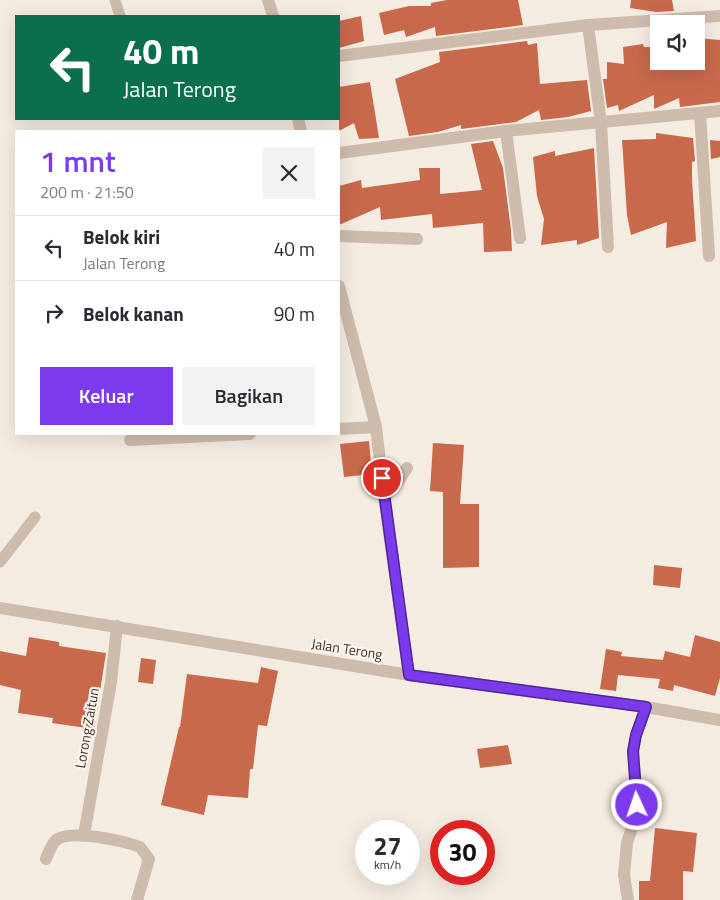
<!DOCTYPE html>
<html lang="id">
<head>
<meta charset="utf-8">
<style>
  :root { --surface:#fff; --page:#f2f2f3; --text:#2b2b33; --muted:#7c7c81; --line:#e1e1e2; --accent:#7c3aed }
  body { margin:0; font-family:"Titillium Web",sans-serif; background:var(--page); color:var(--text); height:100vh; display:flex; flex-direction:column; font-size:19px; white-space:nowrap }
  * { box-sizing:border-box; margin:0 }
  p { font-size:16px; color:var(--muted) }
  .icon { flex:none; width:28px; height:28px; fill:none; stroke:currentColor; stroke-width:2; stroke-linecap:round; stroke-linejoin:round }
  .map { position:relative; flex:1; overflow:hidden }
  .side { position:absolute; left:15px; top:130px; width:325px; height:305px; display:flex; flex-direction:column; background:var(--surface); border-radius:0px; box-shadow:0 5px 20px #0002 }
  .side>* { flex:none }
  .top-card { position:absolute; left:15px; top:15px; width:325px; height:105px; border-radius:0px; box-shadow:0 5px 20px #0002; background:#0b6e4f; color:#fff; overflow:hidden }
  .buttons { position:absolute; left:650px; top:15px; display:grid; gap:10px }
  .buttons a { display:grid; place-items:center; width:55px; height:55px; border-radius:0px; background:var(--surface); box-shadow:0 5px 20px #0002; font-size:25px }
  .speed { position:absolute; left:355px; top:820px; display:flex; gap:10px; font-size:25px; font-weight:700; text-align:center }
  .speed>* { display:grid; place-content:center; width:65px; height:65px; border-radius:50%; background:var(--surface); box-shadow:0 5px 20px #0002; line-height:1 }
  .speed small { font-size:12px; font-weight:400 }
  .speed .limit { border:8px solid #d22; background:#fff; color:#111 }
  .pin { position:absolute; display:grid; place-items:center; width:42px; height:42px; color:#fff; margin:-21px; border:2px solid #fff; border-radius:50%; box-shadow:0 1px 5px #0007 }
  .me { position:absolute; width:55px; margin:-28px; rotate:357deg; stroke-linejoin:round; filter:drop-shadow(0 0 4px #0008) }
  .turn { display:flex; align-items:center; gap:18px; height:105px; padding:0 25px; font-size:22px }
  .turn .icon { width:65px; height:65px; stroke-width:2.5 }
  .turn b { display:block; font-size:35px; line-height:42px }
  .round { display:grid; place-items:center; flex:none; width:52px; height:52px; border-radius:0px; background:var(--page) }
  .overview { display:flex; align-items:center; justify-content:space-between; height:85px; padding:0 25px }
  h1 { font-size:30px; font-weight:600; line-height:38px; color:var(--accent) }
  .primary-button { display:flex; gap:10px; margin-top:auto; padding:10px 25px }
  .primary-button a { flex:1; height:58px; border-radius:0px; background:var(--accent); color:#fff; font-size:20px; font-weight:600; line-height:58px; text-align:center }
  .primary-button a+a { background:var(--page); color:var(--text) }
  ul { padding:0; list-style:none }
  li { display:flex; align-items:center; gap:15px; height:65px; padding:0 25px; border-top:1px solid var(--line) }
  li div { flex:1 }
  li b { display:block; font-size:19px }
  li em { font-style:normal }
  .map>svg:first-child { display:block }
</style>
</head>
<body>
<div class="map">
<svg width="720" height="900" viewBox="0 0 720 900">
  <rect width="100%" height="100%" fill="#f4ebe1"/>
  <g fill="#c8694b">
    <path d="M447 0H518L523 25 436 36 435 27 406 37 404 30 384 35 379 13 409 6H431V3Z"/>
    <path d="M631 0H672L674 11 656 12 630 8Z"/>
    <path d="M361 16 364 41 339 48V21Z"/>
    <path d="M696 38 720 40V102L680 107 679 98 654 109V95L619 111 618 105 607 108 603 79H607V62L624 64 623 47 643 44 644 47H659V61H696Z"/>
    <path d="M527 41 528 45 537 43 540 84 587 80 591 111 568 117 541 120 539 110 516 122 461 129V125L438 132 409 136 395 79 440 62 439 52Z"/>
    <path d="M370 82 379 138 359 139 354 123 339 131V87Z"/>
    <path d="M656 133 693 138 695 161 692 162V180L696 241 666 248 667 222 631 235 627 215 622 140 656 139Z"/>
    <path d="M710 140 720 141V157L711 159Z"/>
    <path d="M493 141 503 168 511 230 512 251 484 252 483 223 433 228 432 214 381 220 380 207 339 225V186L361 180 362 188 420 180 419 168H440V194L482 190 471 144Z"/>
    <path d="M594 148 599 238 577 245V240L541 245 544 219 537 196 533 157 555 151V156Z"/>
    <path d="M369 441 372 474 344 477 340 444Z"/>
    <path d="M433 443 464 445 460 504H479V567L443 568V492L430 491Z"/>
    <path d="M654 565 682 568 680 588 653 585Z"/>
    <path d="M695 635 720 642V678L715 696 674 685 673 691 658 688 660 679 618 675 616 691 600 689 606 649 622 652 621 656 663 660 665 651 690 657Z"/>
    <path d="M29 637 59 642V646L106 653 94 729 52 723 53 718 18 713 21 690 0 685V651L26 656Z"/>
    <path d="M141 658 156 660 153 684 138 682Z"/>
    <path d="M261 667 278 671 267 726 258 725 253 769H250L248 798 208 795 204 815 161 805 179 727H180L187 674 258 683Z"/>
    <path d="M508 745 512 764 480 768 477 749Z"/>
    <path d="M655 828 697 833 693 872 683 871V900H639V881H650Z"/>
  </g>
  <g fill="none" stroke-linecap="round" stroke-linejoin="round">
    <g stroke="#cdbbac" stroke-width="11">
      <path d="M115 0 120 16"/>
      <path d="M0 562 35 517"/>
    </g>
    <g stroke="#cdbbac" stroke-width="12">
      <path d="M268 0 273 16"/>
      <path d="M588 25 601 123 608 247"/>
      <path d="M339 56 588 25 720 16"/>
      <path d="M700 113 709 256"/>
      <path d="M298 119 301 131"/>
      <path d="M506 131 520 238"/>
      <path d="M339 153 506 131 720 111"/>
      <path d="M339 236 417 239"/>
      <path d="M339 286 376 427 384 496 409 675"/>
      <path d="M339 429 376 427"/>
      <path d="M130 440 250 434"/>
      <path d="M384 496 395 486 407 468"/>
      <path d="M0 608 409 675 646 707 720 720"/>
      <path d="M84 835 111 682 117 626"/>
      <path d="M46 859C48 854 51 846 55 841 68 828 124 841 140 847L149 859 137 900"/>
      <path d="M628 900 624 875 627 843 635 818 637 805 633 751 636 735 646 707"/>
    </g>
  </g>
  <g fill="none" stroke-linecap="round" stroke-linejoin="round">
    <defs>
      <path id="route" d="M382 478 409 675 646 707 636 735 633 751 637 805"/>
    </defs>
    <use href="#route" stroke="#51269a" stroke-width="12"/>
    <use href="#route" stroke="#7c3aed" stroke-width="9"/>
  </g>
  <g text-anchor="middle" stroke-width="4.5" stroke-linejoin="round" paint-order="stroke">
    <g font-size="14" fill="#3b302b" stroke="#fbf5ee">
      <text transform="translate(347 649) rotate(9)" y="5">Jalan Terong</text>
      <text transform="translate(87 728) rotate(-80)" y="5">Lorong Zaitun</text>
    </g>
  </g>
</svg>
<div class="buttons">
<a><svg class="icon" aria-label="sound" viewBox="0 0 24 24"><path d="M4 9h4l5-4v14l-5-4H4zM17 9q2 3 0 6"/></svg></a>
</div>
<div class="speed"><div>27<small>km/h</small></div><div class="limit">30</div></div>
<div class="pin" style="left:382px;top:478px;background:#d93025"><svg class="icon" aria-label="arrive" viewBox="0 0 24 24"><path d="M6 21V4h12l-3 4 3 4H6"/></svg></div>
<svg class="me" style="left:637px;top:805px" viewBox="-20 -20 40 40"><circle r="17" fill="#7c3aed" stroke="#fff" stroke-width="3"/><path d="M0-11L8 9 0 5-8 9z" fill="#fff"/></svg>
<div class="top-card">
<div class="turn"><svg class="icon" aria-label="left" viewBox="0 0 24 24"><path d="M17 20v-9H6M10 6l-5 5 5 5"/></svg><div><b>40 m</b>Jalan Terong</div></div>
</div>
<section class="side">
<div class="overview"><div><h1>1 mnt</h1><p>200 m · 21:50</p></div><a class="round"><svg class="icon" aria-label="close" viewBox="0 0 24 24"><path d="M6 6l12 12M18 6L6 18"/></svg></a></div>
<ul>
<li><svg class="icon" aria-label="left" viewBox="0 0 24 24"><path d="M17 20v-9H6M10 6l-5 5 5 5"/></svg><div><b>Belok kiri</b><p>Jalan Terong</p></div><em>40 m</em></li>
<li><svg class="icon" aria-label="right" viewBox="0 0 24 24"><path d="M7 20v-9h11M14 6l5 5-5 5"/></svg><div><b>Belok kanan</b></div><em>90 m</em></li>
</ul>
<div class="primary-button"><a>Keluar</a><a>Bagikan</a></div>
</section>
</div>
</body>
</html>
